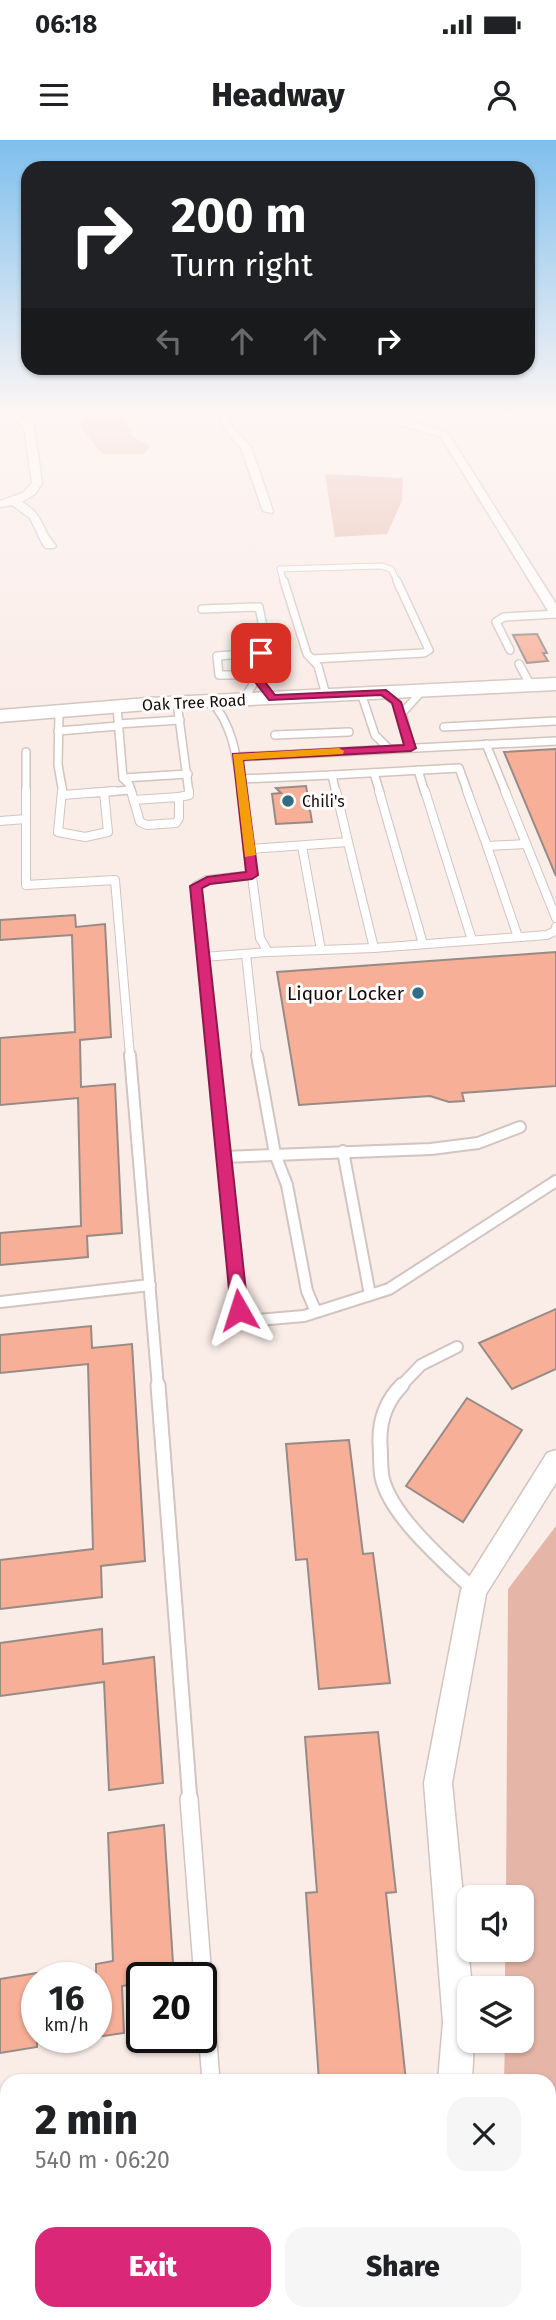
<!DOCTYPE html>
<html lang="en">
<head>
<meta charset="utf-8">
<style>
  :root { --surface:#fff; --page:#f6f6f6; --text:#202124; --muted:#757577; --accent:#db2777 }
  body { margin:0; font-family:"Fira Sans",sans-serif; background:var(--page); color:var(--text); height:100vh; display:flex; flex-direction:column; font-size:26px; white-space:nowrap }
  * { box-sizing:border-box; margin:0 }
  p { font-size:23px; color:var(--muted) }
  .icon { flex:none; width:38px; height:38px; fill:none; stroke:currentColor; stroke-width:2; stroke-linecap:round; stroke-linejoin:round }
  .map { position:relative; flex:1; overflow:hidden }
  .drawer { position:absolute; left:0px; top:1934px; width:556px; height:247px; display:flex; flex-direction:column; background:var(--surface); border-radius:21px 21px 0 0; box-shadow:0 2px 5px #0004 }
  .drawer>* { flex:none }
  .guide { position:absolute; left:21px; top:21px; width:514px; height:214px; border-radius:21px; box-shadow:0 2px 5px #0004; background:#202124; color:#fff; overflow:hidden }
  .tools { position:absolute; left:457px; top:1745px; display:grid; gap:14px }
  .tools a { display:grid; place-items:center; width:77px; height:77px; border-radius:14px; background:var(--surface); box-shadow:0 2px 5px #0004; font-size:35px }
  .speed { position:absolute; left:21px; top:1822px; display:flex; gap:14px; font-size:35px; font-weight:700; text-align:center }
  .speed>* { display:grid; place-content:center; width:91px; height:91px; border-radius:50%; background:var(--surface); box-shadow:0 2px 5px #0004; line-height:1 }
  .speed small { font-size:18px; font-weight:400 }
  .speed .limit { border:4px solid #111; border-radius:10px; background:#fff; color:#111 }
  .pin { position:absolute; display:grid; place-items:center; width:60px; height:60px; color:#fff; margin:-30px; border-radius:14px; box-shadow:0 4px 10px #0006 }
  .me { position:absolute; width:77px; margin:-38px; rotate:354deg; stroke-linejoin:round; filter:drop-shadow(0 0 5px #0008) }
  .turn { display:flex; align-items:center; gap:24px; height:147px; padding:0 35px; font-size:32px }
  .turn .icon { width:91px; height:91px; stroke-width:2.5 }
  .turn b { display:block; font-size:49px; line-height:60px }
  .lanes { display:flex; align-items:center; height:66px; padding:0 35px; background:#0003; justify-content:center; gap:35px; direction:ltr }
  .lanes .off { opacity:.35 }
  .round { display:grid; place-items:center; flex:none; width:74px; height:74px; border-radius:21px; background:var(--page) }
  .summary { display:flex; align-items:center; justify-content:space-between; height:119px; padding:0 35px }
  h1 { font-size:42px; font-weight:800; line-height:52px }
  .cta { display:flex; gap:14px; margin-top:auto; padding:14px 35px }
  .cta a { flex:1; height:80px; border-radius:21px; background:var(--accent); color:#fff; font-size:28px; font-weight:800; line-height:80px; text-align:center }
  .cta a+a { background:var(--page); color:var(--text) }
  .status { display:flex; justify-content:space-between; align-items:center; height:49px; padding:0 35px; background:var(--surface); direction:ltr }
  .status svg { height:19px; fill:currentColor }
  header { display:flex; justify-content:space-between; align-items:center; height:91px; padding:0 35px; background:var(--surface); font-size:32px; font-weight:800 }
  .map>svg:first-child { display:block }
</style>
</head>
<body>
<div class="status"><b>06:18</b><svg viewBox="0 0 49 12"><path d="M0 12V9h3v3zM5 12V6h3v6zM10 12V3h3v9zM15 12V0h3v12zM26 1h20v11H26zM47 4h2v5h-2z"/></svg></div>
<header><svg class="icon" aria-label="menu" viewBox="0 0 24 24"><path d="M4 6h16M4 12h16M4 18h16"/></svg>Headway<svg class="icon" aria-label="person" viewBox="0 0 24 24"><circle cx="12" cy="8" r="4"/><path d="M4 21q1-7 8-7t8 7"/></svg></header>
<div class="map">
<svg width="556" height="2180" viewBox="0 0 556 2180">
  <rect width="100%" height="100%" fill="#faece7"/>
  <g fill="#e5b6a8">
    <path d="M85 275H121L133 297 151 306 144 314H102L80 286Z"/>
    <path d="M325 334 403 338 402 361 387 394 335 397Z"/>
    <path d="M556 1386V2180H441L443 2174H550V1941H504L505 1901 522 1900V1848H505V1810H522V1757H506L508 1449Z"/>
  </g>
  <g fill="#f7af98" stroke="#988b86" stroke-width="2">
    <path d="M537 494 547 513H543L548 521 527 523 513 495Z"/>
    <path d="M556 609V736L504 612Z"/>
    <path d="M306 646 312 682 276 684 272 654 281 653 276 648Z"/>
    <path d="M75 775 76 787 105 784 111 897 80 900 81 947 115 944 122 1093 87 1096 88 1117 0 1125V1093L81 1086 78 958 0 965V898L75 892 72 795 0 800V780Z"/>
    <path d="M556 812V946L462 953 464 961 449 962 430 956 299 965 277 832Z"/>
    <path d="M556 1169V1229L512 1249 479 1203Z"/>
    <path d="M91 1186 92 1208 132 1204 145 1421 101 1426 102 1457 0 1469V1420L93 1409 88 1224 0 1233V1195Z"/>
    <path d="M467 1258 522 1290 463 1382 406 1346Z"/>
    <path d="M349 1300 363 1414 373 1413 390 1543 319 1549 307 1419 296 1420 286 1304Z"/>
    <path d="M102 1489 103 1524 154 1517 163 1643 109 1650 104 1542 0 1556V1503Z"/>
    <path d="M378 1592 396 1752 386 1753 406 1941H319L306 1753 317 1752 305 1597Z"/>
    <path d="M164 1685 174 1838H142V1843L122 1846 124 1893 96 1897V1824L113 1821 108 1693Z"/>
    <path d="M37 1833V1907L0 1913V1839Z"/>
  </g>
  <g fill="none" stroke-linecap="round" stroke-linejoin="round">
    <defs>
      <path id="service-far5" d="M284 443 280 429 381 426 391 429 398 443"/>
      <g id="service-far4">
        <path d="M284 441 307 514 312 519"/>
        <path d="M202 469 259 467 266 502 257 538"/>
        <path d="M510 510 496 482 504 477 556 474"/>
        <path d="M312 519 318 526 326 555"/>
        <path d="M312 519 424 513 429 510 397 441"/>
        <path d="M519 524 531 546"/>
        <path d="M258 535H219L217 516 261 513"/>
        <path d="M383 552 396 562 402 573"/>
        <path d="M361 553 375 595 389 609"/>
        <path d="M244 559 257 538 272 558"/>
        <path d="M211 561C234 586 237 621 242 653"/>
        <path d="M177 563 189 653"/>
        <path d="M117 567 123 638 129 644 132 653"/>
        <path d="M59 572 58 625 63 653"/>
        <path d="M118 584 180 580"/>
        <path d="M444 587 556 581"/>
        <path d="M58 591 119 586"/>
        <path d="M275 595 349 592"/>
        <path d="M486 604 506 653"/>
        <path d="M411 608 402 573 423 550"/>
        <path d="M26 612V653"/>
        <path d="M237 617 556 601"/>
        <path d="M418 630 425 653"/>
        <path d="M374 633 380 653"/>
        <path d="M332 635 459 628 468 653"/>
        <path d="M123 638 188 634"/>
        <path d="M240 639 332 635 336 653"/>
        <path d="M91 653 131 650"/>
      </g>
      <g id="service-far3">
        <path d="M26 651V745L115 740 130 916"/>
        <path d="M62 651 58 692 85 697 108 692 104 652"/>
        <path d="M131 651 140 682 147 685 176 683 179 678V657L189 655V651"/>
        <path d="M241 651 260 798 268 812 374 808 547 795 555 791 556 787"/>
        <path d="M379 651 423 804"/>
        <path d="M425 651 472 800"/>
        <path d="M467 651 487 706 526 704"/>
        <path d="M505 651 556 778"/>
        <path d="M63 655 114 651"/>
        <path d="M134 660 179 657"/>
        <path d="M0 681 26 679"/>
        <path d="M348 702 374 808"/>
        <path d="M302 706 321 810"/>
        <path d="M487 706 518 797"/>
        <path d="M249 709 348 702 336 651"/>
        <path d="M246 814 257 916"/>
        <path d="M203 817 268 812"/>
        <path d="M213 916 196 746 207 740 252 735"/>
      </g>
      <g id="service-far2">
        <path d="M130 915 158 1247"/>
        <path d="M213 915 239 1170 247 1181 304 1176 389 1149 556 1041"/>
        <path d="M257 915 275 1014 287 1045 307 1151 316 1172"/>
        <path d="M343 1011 370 1155"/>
        <path d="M224 1017 431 1009 478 1003 520 987"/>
        <path d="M0 1162 150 1145"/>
        <path d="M400 1247 421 1225 457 1207"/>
      </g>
      <g id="service-far1">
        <path d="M158 1245 190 1661"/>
        <path d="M402 1245C386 1261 379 1281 380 1304 381 1315 380 1327 382 1337 390 1376 446 1423 474 1450"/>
      </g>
      <g id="service">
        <path d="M189 1659 211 1941"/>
        <path d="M228 2174 229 2180"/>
      </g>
      <g id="minor">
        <path d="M7 275H17L34 286 42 343 35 354 22 362C44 375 41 389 56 406L54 408H46L43 405 30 378 12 365 0 367V361L23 353 32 343 24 287Z"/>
        <path d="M220 275H228L233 288 251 307 273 371 272 373 263 371 241 308 224 289Z"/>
        <path d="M380 275H392L448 293 556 464V478L550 474 441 297 394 283Z"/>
        <path d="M556 1310V1343L486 1454 452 1643 472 1848H469V1900H474L472 1941H438L443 1882 424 1643 461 1450 547 1313Z"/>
        <path d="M376 2174H412L410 2180H374Z"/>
      </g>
      <path id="secondary" d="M556 538V550L147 570 0 582V570L147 558Z"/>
    </defs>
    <use href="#service-far5" stroke="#d2c4c0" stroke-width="7"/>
    <use href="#service-far4" stroke="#d2c4c0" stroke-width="10"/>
    <use href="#service-far3" stroke="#d2c4c0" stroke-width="10"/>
    <use href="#service-far2" stroke="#d2c4c0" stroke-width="14"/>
    <use href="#service-far1" stroke="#d2c4c0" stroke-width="17"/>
    <use href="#service" stroke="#d2c4c0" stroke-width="20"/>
    <use href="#minor" stroke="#d2c4c0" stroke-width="3"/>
    <use href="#secondary" stroke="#d2c4c0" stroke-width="3"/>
    <use href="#service-far5" stroke="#fff" stroke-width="5"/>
    <use href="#service-far4" stroke="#fff" stroke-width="7"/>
    <use href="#service-far3" stroke="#fff" stroke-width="8"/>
    <use href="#service-far2" stroke="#fff" stroke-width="10"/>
    <use href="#service-far1" stroke="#fff" stroke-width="13"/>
    <use href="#service" stroke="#fff" stroke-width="17"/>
    <use href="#minor" fill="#fff" fill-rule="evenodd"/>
    <use href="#secondary" fill="#fff" fill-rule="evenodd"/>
  </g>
  <linearGradient id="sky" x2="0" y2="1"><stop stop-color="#7fbfed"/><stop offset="0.47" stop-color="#fdf6f4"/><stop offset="1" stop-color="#fdf6f4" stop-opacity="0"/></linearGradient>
  <rect width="556" height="580" fill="url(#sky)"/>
  <path fill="#db2777" stroke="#8e194d" stroke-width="2" d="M261 510 266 513 262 538 275 555 386 550 401 562 416 608 411 611 243 620 258 735 252 739 210 744 202 748 248 1170 245 1174H233L231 1170 190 746 207 737 246 732 233 614 404 605 392 563 381 555 269 560 252 538 256 513Z"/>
  <path fill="#f59e0b" d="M339 608 344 611 343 614 243 620 256 715 245 717 233 614Z"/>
  <g fill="#326c85" stroke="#fffcfb" stroke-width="2.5">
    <circle cx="288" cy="661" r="7"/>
    <circle cx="418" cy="853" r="7"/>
  </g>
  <g text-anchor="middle" stroke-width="6" stroke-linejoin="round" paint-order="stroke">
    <g font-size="16" fill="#110c0b" stroke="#fffcfb">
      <text transform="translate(194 562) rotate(-3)" y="6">Oak Tree Road</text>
    </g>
    <g font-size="16" fill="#110c0b" stroke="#fffcfb" text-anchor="start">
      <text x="302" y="667">Chili's</text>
    </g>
    <g font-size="19" fill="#110c0b" stroke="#fffcfb" text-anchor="end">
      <text x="404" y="860">Liquor Locker</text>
    </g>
  </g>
</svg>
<div class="tools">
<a><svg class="icon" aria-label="sound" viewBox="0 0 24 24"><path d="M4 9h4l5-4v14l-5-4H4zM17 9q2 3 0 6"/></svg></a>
<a><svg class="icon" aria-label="layers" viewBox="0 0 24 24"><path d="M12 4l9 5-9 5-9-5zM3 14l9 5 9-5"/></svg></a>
</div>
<div class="speed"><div>16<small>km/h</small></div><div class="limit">20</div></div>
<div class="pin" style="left:261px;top:513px;background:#d93025"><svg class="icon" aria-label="arrive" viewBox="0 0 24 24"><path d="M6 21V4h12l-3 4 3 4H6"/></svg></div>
<svg class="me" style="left:239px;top:1170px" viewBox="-20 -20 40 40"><path d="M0-17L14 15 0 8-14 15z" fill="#db2777" stroke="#fff" stroke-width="4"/></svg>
<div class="guide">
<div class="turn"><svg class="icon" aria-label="right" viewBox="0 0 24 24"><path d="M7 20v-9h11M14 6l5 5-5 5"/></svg><div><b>200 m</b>Turn right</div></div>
<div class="lanes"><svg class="icon off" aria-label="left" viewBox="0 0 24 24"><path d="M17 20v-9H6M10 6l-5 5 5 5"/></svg><svg class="icon off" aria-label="ahead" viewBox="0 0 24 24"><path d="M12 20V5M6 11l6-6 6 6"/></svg><svg class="icon off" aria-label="ahead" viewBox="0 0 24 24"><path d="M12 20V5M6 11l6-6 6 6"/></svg><svg class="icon" aria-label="right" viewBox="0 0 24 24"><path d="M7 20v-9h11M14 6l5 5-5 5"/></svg></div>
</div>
<section class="drawer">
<div class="summary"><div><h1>2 min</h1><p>540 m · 06:20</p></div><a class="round"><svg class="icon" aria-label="close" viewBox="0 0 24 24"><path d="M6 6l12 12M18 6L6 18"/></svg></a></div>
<div class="cta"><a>Exit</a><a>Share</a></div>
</section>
</div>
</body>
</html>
